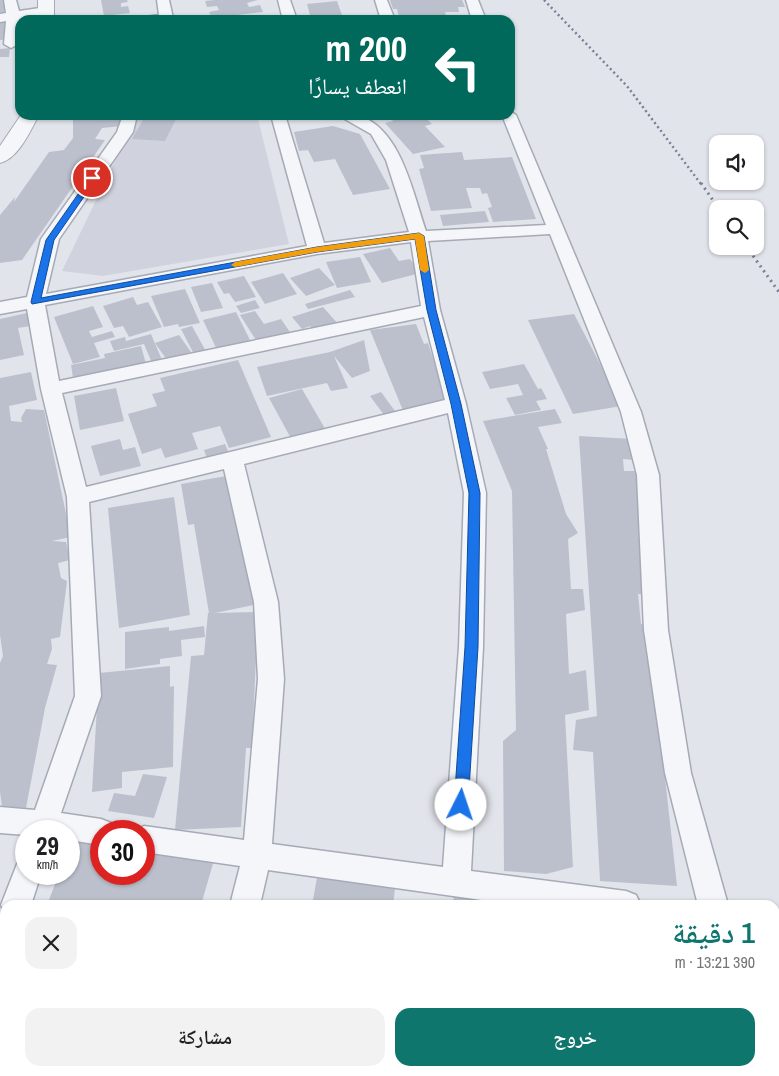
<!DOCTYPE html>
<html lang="ar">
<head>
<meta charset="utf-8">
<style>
  :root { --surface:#fff; --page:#f2f2f2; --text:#202124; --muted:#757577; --accent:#0f766e }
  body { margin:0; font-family:"Archivo Narrow","Noto Naskh Arabic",sans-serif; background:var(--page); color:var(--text); direction:rtl; height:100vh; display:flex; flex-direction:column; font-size:19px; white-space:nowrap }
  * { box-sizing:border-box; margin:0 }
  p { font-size:16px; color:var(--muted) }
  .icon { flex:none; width:28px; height:28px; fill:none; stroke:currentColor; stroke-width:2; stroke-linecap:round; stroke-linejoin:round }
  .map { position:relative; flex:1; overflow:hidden; direction:ltr }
  .drawer { position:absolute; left:0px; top:900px; width:780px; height:176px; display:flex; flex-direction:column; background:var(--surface); border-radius:15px 15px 0 0; box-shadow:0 1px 4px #0004; direction:rtl }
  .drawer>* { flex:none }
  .top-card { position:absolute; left:15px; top:15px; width:500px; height:105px; border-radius:15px; box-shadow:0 1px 4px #0004; direction:rtl; background:#00695c; color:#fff; overflow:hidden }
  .tools { position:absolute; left:709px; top:135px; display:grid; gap:10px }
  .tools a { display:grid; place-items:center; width:55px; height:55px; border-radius:10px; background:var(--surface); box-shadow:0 1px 4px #0004; font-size:25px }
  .speed { position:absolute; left:15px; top:820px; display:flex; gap:10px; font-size:25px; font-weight:700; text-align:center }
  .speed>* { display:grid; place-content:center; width:65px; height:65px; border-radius:50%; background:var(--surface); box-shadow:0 1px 4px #0004; line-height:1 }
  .speed small { font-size:12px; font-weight:400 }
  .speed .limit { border:8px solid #d22; background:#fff; color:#111 }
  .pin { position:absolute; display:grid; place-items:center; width:42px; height:42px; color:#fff; margin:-21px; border:2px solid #fff; border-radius:50%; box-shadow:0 1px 5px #0007 }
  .me { position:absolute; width:55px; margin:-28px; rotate:4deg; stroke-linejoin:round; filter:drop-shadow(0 0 4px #0008) }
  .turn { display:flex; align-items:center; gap:18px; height:105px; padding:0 25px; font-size:22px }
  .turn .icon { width:65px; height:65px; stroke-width:2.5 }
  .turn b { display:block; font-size:35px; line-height:42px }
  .round { display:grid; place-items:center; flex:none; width:52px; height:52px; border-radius:15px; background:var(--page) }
  .summary { display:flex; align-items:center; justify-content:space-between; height:85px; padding:0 25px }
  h1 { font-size:30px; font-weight:600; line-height:38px; color:var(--accent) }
  .action { display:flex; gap:10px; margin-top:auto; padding:10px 25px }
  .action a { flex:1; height:58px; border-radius:15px; background:var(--accent); color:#fff; font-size:20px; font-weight:600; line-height:58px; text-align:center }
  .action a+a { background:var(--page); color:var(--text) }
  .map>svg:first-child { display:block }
</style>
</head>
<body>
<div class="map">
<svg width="779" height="1076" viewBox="0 0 779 1076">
  <rect width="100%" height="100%" fill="#e2e4eb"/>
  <path fill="#d0d3de" d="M137 115H257L289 244 103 276 62 271Z"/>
  <g fill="#bbc0cc">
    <path d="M0 0H5L7 11 0 13Z"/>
    <path d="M101 0H127L128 2 121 3V7L128 6 130 13 104 16Z"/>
    <path d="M215 0H258L247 3 249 7 260 5 263 12 212 18 209 12 219 10 217 6 207 7 205 1Z"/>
    <path d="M390 0H462L465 7H458L459 12H445L447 20H400L397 9H393Z"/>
    <path d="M337 1 343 18 309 20 308 15H310L307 4Z"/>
    <path d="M8 20 11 39 0 40V21Z"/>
    <path d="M10 48 9 57H0V49Z"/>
    <path d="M73 115H121L122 126 102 128 95 139 105 140 22 260 0 263V215L15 197 14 202 49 152 64 150 73 138Z"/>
    <path d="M146 115H178L165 141 132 139Z"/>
    <path d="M367 115H423L432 124 425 126 445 147 413 154 385 123 393 121 388 115 381 120Z"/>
    <path d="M333 126 360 134 390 189 353 195 335 159 314 162 308 150 299 151 294 132Z"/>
    <path d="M462 152 464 160 512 157 536 219 493 222 488 208 492 207 487 193 482 194 480 188H466L472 208 431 211 419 169 424 168 420 155Z"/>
    <path d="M485 211 489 222 443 226 440 215Z"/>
    <path d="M390 248 399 261 410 259 420 273 382 283 363 254Z"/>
    <path d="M360 257 371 282 337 288 326 262Z"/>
    <path d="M319 268 335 285 306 296 290 278Z"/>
    <path d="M283 273 297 294 265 304 251 282Z"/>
    <path d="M244 276 256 297 235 302 229 293 224 294 217 282Z"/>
    <path d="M212 283 223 308 201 312 191 287Z"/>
    <path d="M185 289 200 323 179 327 178 324 164 327 151 296Z"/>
    <path d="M350 290 355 297 308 309 305 304Z"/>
    <path d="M133 297 137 305 148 302 162 327 129 337 123 326 114 328 103 306Z"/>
    <path d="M255 300 260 308 241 313 236 306Z"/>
    <path d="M93 306 103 327 89 331 92 337 112 331 115 337 94 343 100 357 73 364 54 317Z"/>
    <path d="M323 307 339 325 316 333 310 326 302 329 292 317Z"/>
    <path d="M255 311 264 324 281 319 292 335 259 345 240 315Z"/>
    <path d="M236 312 252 344 218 352 203 320Z"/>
    <path d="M27 313 30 326 18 328 24 355 0 360V319Z"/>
    <path d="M574 314 622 406 573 414 528 320Z"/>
    <path d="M416 324 424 344 428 343 446 399 404 413 370 330Z"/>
    <path d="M192 326 209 357 197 360 181 329Z"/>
    <path d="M151 334 162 360 152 363 144 344 114 351 110 341 125 337 126 341Z"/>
    <path d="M179 335 191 352 167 360 155 343Z"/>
    <path d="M364 340 370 371 352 378 334 356 348 388 331 391 327 383 267 396 257 367 330 352Z"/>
    <path d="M141 346 148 371 74 384 71 365 105 358 104 354Z"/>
    <path d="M238 360 271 437 229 448 220 426 192 433 198 449 165 458 161 448 142 454 128 414 157 406 152 394 165 391 160 378Z"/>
    <path d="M524 364 538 389 541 388 547 399 536 401 541 410 515 415 506 398 523 395 518 384 490 389 482 372Z"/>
    <path d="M31 372 37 400 9 406 11 421 22 422 21 418 26 409 44 410 71 537 52 541 66 542 70 560 58 563 61 578 67 581 60 637 51 639 52 649 47 664 57 665 45 708 26 808 2 806 0 792V663L3 656 0 635V378Z"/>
    <path d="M116 388 124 421 80 430 74 396Z"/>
    <path d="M302 389 327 432 293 442 269 398Z"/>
    <path d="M381 392 398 415 387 419 370 396Z"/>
    <path d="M555 409 562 423 538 427 548 449H546L566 514 578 533 568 539 571 589H583L585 610 566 614 569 674 586 670 589 710 565 715 573 867 546 874 504 871 503 741 516 730 512 491 483 421Z"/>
    <path d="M579 436 633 439 635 460 623 459 624 471H638L652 595 638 594 641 624H648L677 886 600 881 593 752 573 750 576 720 597 716Z"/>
    <path d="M120 439 123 450 135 447 141 466 100 476 91 446Z"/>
    <path d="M225 444 231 458 209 464 204 450Z"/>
    <path d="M232 475 259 604 215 613 258 612 252 748H246L241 827 175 830 191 656 204 655 208 613H209L194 524 188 525 181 484Z"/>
    <path d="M174 497 190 615 119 628 108 508Z"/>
    <path d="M204 626 205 637 181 640 182 656 160 659V664L125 669V632L169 627V631Z"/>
    <path d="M170 666V687L174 686 173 767 122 772V788L92 792 99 673Z"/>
    <path d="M143 774 167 777 154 818 108 811 114 793 135 796Z"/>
    <path d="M73 837 101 841V874H144V848L214 860 201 905H47L59 874H69V849Z"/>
    <path d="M317 878 395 888 393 905H312Z"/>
    <path d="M454 896 513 904V905H453Z"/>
    <path d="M5 1011V1071H171L169 1076H0V1024Z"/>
    <path d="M252 1071H300L299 1076H269Z"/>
    <path d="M308 1071H436V1076H307Z"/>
    <rect x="458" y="1071" width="110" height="5"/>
    <rect x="581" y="1071" width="156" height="5"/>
  </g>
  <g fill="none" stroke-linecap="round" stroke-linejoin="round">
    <defs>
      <g id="minor">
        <path d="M4 0H16L19 11 47 7 53 11 47 15 19 19 18 44 11 48 4 44 6 21 0 22V14L6 13Z"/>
        <path d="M157 0H169L173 18 171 20H143L145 17 159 15Z"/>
        <path d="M278 0H290L297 20H283Z"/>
        <path d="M375 0H387L395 20H381Z"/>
        <path d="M466 0H478L486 20H472Z"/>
        <path d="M510 111 516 115 641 412 659 475 668 630 691 773 728 905H698L665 773 644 630 637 475 621 412 550 234 428 241 440 310 466 404 486 493 483 647 471 871 626 891 636 895 641 905H518L268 870 260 905H230L240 866 144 852V831H133L144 826 244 840 258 679 254 602 224 469 89 502 101 696 61 813 101 819 111 823 115 831H101V845L69 840V831H26V835L0 833V807L35 810 75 696 67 497 41 389 27 309 0 314V302L27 297 41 239 117 132 123 115H137L133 132 59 239 46 294 307 246 271 115H285L324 243 409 232 386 160 371 134 343 118 341 115C347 115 355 114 360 116 401 130 413 193 426 231L546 225 502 115H510ZM411 242 421 306 59 381 45 305 317 254ZM424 317 445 400 86 487 62 393ZM448 413 464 493 459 647 443 867 272 844 284 679 278 602 244 464Z"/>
        <path d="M26 861V874H41L31 905H5V913L1 905 17 864Z"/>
        <path d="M5 921V963L0 965V923Z"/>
        <path d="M775 1046 779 1048V1076H765L763 1071H775Z"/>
        <path d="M191 1071H223L222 1076H190Z"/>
      </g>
      <g id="tertiary">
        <rect x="38" y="0" width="16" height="20"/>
        <path d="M21 115H39C30 131 19 158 0 163V146Z"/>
      </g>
    </defs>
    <use href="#minor" stroke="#a6aab6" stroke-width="3"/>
    <use href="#tertiary" stroke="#a6aab6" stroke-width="2"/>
    <use href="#minor" fill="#f5f6f9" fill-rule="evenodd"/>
    <use href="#tertiary" fill="#f5f6f9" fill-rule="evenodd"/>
    <path stroke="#7a8196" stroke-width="2.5" stroke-dasharray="2 3" stroke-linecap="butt" d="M544 0 627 86 701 184"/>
    <g stroke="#7a8196" stroke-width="3" stroke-dasharray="2 4" stroke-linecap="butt">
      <path d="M701 183 719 209"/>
      <path d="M746 246 779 292"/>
    </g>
  </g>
  <path fill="#1a73e8" stroke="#114b97" d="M92 176 97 178 54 240 41 298 317 247 419 233 424 236 436 310 461 404 480 493 478 647 468 805 466 809 461 811 456 809 454 805 465 647 469 493 451 404 427 310 415 239 317 252 32 304 31 302 46 240 90 177Z"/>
  <path fill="#f59e0b" d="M419 233 424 236 429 270 425 273 420 270 415 239 317 252 235 267 231 265 235 262 317 247Z"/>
</svg>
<div class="tools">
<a><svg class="icon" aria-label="sound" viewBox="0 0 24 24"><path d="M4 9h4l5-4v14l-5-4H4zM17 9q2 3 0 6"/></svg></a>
<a><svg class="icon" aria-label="search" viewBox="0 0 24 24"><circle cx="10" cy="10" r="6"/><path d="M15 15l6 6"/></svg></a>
</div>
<div class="speed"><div>29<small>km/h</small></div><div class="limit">30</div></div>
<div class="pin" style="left:92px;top:178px;background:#d93025"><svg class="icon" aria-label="arrive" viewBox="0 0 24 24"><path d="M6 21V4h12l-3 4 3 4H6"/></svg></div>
<svg class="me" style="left:461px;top:805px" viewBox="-20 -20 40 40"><circle r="19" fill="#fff"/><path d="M0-13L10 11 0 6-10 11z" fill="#1a73e8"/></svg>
<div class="top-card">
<div class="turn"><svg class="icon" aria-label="left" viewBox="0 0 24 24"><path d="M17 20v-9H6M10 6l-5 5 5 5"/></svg><div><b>200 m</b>انعطف يسارًا</div></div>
</div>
<section class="drawer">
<div class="summary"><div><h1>1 دقيقة</h1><p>390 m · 13:21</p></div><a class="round"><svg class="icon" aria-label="close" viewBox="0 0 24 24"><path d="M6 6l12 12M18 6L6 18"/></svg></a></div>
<div class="action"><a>خروج</a><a>مشاركة</a></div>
</section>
</div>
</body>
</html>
